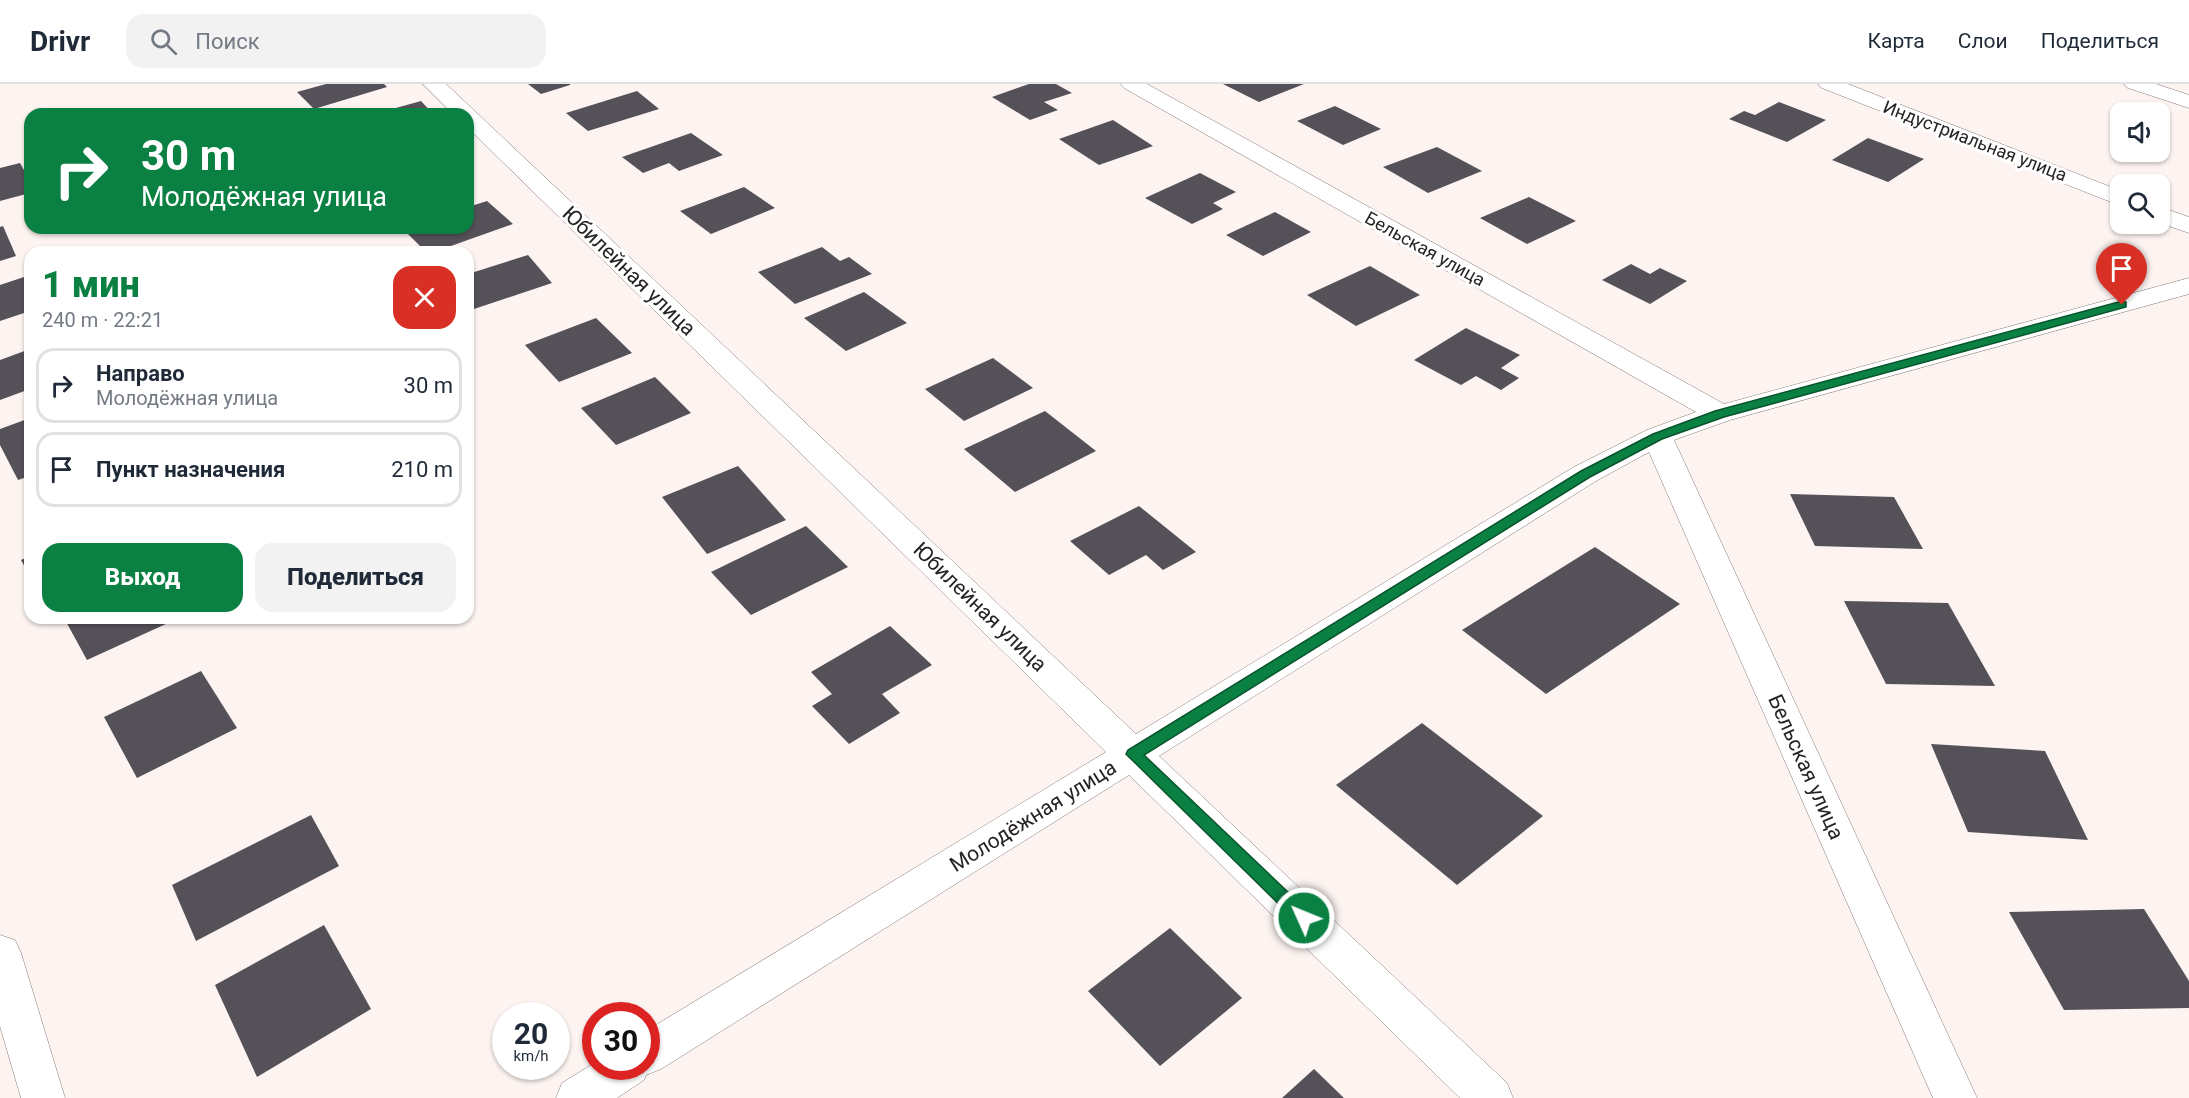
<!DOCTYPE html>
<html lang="ru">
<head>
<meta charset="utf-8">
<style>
  :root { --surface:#fff; --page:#f2f2f3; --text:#1f2937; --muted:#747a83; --line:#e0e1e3; --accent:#0b8043 }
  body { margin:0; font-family:Roboto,sans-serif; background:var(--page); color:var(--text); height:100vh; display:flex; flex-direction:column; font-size:22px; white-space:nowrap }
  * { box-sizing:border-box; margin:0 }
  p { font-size:20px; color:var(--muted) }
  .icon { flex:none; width:33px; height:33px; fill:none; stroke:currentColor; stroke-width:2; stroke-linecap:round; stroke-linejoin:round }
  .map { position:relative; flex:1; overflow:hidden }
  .drawer { position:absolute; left:24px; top:162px; width:450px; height:378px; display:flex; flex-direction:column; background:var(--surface); border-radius:18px; box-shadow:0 2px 4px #0004 }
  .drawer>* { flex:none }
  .guide { position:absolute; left:24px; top:24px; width:450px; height:126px; border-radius:18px; box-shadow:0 2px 4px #0004; background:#0b8043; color:#fff; overflow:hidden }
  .tools { position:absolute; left:2110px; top:18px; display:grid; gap:12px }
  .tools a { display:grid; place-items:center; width:60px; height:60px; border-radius:12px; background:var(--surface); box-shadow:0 2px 4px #0004; font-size:30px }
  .speed { position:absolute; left:492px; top:918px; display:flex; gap:12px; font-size:30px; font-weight:700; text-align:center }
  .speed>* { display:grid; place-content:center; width:78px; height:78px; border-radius:50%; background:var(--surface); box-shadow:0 2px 4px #0004; line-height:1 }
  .speed small { font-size:15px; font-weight:400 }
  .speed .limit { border:9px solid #d22; background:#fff; color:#111 }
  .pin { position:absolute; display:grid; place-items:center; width:51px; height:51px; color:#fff; margin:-62px -26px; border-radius:50% 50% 50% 0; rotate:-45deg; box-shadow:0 0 6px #0007 }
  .pin .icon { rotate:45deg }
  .me { position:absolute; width:66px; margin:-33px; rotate:314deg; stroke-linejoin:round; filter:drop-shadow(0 0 4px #0008) }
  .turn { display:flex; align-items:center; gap:21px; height:126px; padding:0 18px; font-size:27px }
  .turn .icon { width:78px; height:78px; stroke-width:2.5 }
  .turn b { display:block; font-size:42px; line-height:51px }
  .round { display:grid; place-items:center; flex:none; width:63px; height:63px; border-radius:18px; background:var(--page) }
  .head { display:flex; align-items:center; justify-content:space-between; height:102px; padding:0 18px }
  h1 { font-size:36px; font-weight:800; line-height:45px; color:var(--accent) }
  .action { display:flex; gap:12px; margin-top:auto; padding:12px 18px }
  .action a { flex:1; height:69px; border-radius:18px; background:var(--accent); color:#fff; font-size:24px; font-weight:800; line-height:69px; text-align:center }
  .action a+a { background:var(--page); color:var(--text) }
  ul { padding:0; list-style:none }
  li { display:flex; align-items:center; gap:18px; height:75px; margin:0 12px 9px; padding:0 6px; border:3px solid var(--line); border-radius:18px }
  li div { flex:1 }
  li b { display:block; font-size:22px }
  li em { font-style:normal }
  header { display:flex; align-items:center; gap:36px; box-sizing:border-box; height:84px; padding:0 30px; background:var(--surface); border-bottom:2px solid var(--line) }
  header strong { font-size:28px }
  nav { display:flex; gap:33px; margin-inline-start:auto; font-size:21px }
  .search { width:420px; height:54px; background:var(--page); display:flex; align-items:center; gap:15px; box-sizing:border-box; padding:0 21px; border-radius:18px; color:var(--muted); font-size:22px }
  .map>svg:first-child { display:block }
</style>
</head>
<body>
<header>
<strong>Drivr</strong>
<div class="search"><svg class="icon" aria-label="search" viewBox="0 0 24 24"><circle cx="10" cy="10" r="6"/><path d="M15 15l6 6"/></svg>Поиск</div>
<nav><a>Карта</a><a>Слои</a><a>Поделиться</a></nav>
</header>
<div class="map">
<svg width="2189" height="1014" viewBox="0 0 2189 1014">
  <rect width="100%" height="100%" fill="#fdf4f1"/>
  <g fill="#555159">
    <path d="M326 0H384L387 3 314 25 297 8Z"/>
    <path d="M528 0H570V1L541 10Z"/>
    <path d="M1029 0H1056L1072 9 1044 18 1058 26 1030 36 992 13Z"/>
    <path d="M1223 0H1304L1259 18Z"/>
    <path d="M637 7 659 25 588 47 566 29Z"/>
    <path d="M421 17 433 30H378V29Z"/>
    <path d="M1779 18 1826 36 1787 58 1729 35 1744 27 1755 31Z"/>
    <path d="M1335 22 1381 45 1343 61 1297 37Z"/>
    <path d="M1113 36 1153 62 1099 81 1059 55Z"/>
    <path d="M691 49 723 71 679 87 669 79 643 89 622 73Z"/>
    <path d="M1868 54 1924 75 1888 98 1832 76Z"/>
    <path d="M1437 63 1482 87 1428 109 1383 83Z"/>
    <path d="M20 79 30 97V109L0 117V84Z"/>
    <path d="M1200 89 1236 108 1213 119 1223 125 1192 140 1145 114Z"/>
    <path d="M744 103 775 124 711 150 680 127Z"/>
    <path d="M1529 113 1576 137 1527 160 1480 134Z"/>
    <path d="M487 117 513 140 434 168H426L404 146 468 144V123Z"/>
    <path d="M1275 128 1311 148 1263 172 1226 151Z"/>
    <path d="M3 142 16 172 0 177V143Z"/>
    <path d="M822 163 840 177 849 173 872 190 795 220 758 188Z"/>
    <path d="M528 171 552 199 468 227V190Z"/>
    <path d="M1631 180 1650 190 1660 184 1687 197 1650 220 1602 196Z"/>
    <path d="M1370 182 1420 211 1356 242 1307 211Z"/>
    <path d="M24 193 30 202V227L0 237V201Z"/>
    <path d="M864 208 907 239 846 267 804 234Z"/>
    <path d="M596 234 632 269 559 298 525 261Z"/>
    <path d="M1466 244 1520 271 1501 284 1519 294 1501 306 1476 292 1461 301 1414 276Z"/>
    <path d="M30 265V305L0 316V276Z"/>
    <path d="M993 274 1033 304 964 337 925 305Z"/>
    <path d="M655 293 691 329 616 361 581 324Z"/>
    <path d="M1045 327 1096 367 1015 408 964 365Z"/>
    <path d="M30 334V392L18 396 0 361V345Z"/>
    <path d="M738 382 786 436 707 470 662 413Z"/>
    <path d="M1790 410 1894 413 1923 465 1815 462Z"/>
    <path d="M1139 422 1196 468 1163 486 1146 471 1109 491 1070 457Z"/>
    <path d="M806 442 848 483 751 531 711 488Z"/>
    <path d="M1595 463 1680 520 1546 610 1462 546Z"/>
    <path d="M30 472V492L21 476Z"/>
    <path d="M1844 517 1948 519 1995 602 1886 600Z"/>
    <path d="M64 534H179L87 576Z"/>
    <path d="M890 542 932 581 882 610 900 629 849 660 812 622 832 610 811 588Z"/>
    <path d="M201 587 237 644 137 694 104 633Z"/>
    <path d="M1422 639 1543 732 1457 801 1336 701Z"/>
    <path d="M1931 660 2045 667 2088 756 1968 748Z"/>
    <path d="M311 731 339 782 196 857 172 801Z"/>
    <path d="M2144 825 2189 897V924L2064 926 2009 828Z"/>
    <path d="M324 841 371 925 257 993 215 901Z"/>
    <path d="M1170 844 1242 914 1160 982 1088 907Z"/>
    <path d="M1314 985 1344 1014H1282Z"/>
  </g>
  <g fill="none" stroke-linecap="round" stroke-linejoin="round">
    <defs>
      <g id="minor">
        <path d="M423 0H446L1136 650 1574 383 1647 346 1696 328 1124 4 1120 0H1147L1724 320 2189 194V210L1730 336 1674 356 1977 1014H1933L1649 368 1596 397 1159 672 1507 999 1513 1014H1460L1129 691 661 985 646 991 644 996 617 1014H556L562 999 596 978V982H646V947L1106 668 468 44V30H453Z"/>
        <path d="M1818 0H1848L2121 107V122L1822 4Z"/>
        <path d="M2124 0H2156L2189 11V24L2128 4Z"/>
        <path d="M2160 123 2189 133V149L2160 139Z"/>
        <path d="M0 851 15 856 21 869 65 1014H21L0 942Z"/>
      </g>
    </defs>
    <use href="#minor" stroke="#847a76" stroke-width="1"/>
    <use href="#minor" fill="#fff" fill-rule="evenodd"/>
  </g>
  <path fill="#0b8043" stroke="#07532c" stroke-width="1.5" d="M2122 217 2126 218V223L1724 333 1662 355 1590 393 1144 671 1310 829 1312 834 1310 839 1304 841 1298 839 1126 670 1128 666 1581 387 1653 350 1715 327Z"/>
  <g text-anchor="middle" stroke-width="6" stroke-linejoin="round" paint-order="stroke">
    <g font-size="18" fill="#272322" stroke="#fff">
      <text transform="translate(1975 57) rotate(21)" y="6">Индустриальная улица</text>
      <text transform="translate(1425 165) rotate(29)" y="6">Бельская улица</text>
    </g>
    <g font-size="21" fill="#272322" stroke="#fff">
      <text transform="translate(629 187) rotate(44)" y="7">Юбилейная улица</text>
      <text transform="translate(980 523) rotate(44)" y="7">Юбилейная улица</text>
      <text transform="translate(1806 683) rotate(66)" y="7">Бельская улица</text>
      <text transform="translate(1033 732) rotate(-32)" y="7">Молодёжная улица</text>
    </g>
  </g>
</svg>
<div class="tools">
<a><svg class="icon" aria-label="sound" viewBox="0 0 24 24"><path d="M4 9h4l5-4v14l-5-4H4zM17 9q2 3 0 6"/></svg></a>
<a><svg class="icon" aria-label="search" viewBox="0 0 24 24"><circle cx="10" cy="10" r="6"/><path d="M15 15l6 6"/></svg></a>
</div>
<div class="speed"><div>20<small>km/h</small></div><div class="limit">30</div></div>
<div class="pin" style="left:2122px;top:221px;background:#d93025"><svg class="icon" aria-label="arrive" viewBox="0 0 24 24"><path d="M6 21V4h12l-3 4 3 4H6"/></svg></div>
<svg class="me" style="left:1304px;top:834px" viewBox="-20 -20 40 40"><circle r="17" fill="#0b8043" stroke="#fff" stroke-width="3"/><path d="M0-11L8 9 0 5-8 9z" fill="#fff"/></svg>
<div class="guide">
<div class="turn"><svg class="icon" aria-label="right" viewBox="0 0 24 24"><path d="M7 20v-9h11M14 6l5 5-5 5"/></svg><div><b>30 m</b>Молодёжная улица</div></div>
</div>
<section class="drawer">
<div class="head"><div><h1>1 мин</h1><p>240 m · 22:21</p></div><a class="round" style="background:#d93025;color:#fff"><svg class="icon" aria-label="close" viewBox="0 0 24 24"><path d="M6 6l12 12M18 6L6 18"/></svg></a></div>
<ul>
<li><svg class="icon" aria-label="right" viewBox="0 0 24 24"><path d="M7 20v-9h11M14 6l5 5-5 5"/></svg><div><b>Направо</b><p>Молодёжная улица</p></div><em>30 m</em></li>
<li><svg class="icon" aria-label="arrive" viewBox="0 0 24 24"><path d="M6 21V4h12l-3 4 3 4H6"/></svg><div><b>Пункт назначения</b></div><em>210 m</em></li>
</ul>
<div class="action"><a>Выход</a><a>Поделиться</a></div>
</section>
</div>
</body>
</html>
